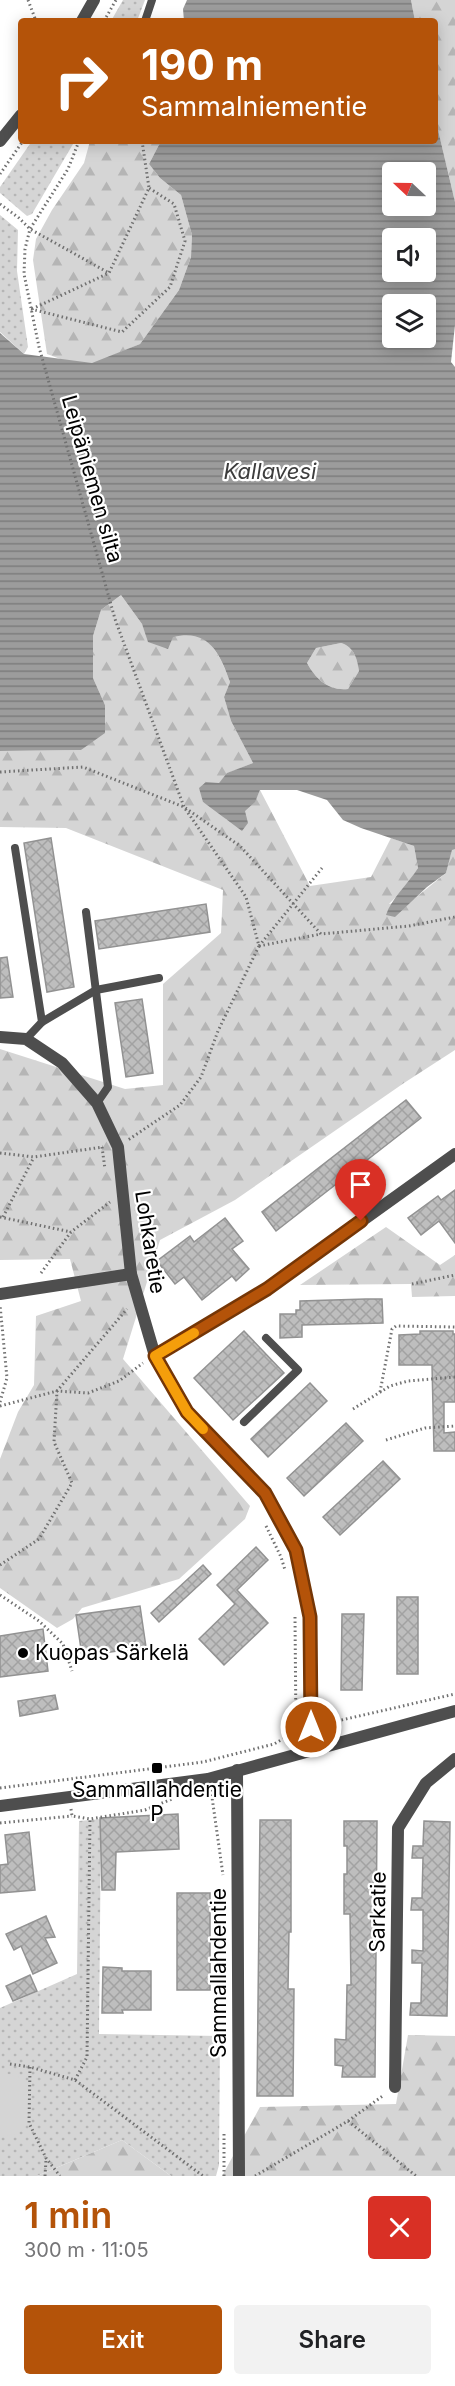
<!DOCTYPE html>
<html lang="en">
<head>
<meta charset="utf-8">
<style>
  :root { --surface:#fff; --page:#f2f2f2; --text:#202124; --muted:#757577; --accent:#b45309 }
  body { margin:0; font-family:Inter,sans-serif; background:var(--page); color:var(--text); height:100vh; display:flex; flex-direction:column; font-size:22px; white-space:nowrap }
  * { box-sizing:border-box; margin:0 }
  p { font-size:20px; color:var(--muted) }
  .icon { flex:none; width:33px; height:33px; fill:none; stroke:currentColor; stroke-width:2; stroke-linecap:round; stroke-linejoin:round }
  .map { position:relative; height:2176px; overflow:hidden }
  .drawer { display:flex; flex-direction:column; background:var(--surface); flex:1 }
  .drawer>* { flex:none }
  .banner { position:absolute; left:18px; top:18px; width:420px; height:126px; border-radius:6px; box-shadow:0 3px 15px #0003; background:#b45309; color:#fff; overflow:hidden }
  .needle { width:39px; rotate:292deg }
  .fabs { position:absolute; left:382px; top:162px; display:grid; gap:12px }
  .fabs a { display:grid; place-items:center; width:54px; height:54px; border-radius:6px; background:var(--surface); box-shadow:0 3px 15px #0003; font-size:30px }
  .pin { position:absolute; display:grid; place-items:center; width:51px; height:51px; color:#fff; margin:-62px -26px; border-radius:50% 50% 50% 0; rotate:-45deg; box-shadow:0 0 6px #0007 }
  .pin .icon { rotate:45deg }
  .me { position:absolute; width:66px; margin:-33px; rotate:0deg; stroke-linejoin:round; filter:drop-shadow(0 0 4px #0008) }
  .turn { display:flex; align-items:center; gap:21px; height:126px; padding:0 24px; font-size:27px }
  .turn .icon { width:78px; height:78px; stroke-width:2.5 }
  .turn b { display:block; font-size:42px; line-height:51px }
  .round { display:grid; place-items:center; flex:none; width:63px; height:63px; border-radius:6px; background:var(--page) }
  .headline { display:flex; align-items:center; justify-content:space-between; height:102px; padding:0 24px }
  h1 { font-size:36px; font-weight:600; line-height:45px; color:var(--accent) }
  .primary-button { display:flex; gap:12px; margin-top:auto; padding:12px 24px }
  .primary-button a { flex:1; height:69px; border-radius:6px; background:var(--accent); color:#fff; font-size:24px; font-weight:600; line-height:69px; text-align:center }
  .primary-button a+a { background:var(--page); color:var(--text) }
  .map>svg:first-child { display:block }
</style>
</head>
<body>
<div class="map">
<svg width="455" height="2176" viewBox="0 0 455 2176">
  <defs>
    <pattern id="green-dots" width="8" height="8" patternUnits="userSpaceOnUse" patternTransform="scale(1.5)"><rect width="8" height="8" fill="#d5d5d5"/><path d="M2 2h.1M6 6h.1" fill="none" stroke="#b5b5b5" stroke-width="1.8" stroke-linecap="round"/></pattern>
    <pattern id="forest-firs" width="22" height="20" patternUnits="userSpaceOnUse" patternTransform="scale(1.5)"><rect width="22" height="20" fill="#d5d5d5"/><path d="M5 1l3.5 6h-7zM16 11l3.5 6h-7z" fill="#b5b5b5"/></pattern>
    <pattern id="water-rules" width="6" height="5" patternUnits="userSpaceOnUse" patternTransform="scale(1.5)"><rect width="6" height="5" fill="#9c9c9c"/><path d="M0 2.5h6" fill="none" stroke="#7d7d7d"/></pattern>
    <pattern id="building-cross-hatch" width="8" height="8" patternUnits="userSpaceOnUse" patternTransform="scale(1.5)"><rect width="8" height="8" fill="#bebebe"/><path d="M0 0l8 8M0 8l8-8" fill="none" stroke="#a2a2a2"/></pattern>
  </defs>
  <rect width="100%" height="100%" fill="#fff"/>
  <g fill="url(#green-dots)">
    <path d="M123 0H145L137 21H111Z"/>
    <path d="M32 141H73V144L32 214 27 216 0 193V187Z"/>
    <path d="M0 215 18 230 17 271 28 347 24 354 0 332Z"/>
    <path d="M101 1819 99 2034 220 2036 219 2165 216 2176H171L122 2140 37 2176H0V2008L77 1974 79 1821Z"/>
  </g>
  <g fill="url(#forest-firs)">
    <path d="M411 0H455V202L435 117V21H415Z"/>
    <path d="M90 141H161L149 164 160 178 181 195 192 235 191 257 179 290 140 344 92 364 63 360 47 354 33 260 36 239 52 210 84 163Z"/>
    <path d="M121 595 142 624 149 642C160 640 173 634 185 634 211 632 223 662 230 682L224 697 231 721 253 763 228 773 203 802 217 810 227 820C243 812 253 806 260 790L310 886 371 877 391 838 414 846 418 868 405 888 389 904 414 899 446 873 452 849H455V1050L404 1083 235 1200 160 1240 123 1359 250 1506 245 1519 179 1579 82 1608 73 1619 57 1628 0 1588V1459L18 1412 34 1385 36 1316 81 1301 70 1259 0 1260V1049L125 1089 163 1085V984L221 933 223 890 66 828 0 827V751L81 750 105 705 93 678V636L101 610Z"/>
    <path d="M341 643C354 647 357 658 359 671L348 689C328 691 316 679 307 663L316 648Z"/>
    <path d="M386 1227 440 1265 455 1255V1296L412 1297 411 1284 300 1285Z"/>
    <path d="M408 2035 455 2036V2176H222L260 2107 396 2104Z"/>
    <path d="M122 2140 171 2176H37Z"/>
  </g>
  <path fill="#d5d5d5" d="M0 2074C8 2074 16 2074 23 2080 29 2086 29 2095 29 2103 29 2125 26 2136 0 2136Z"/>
  <g fill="url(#water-rules)" fill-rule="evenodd">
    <path d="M187 0H411L415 21H184L183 9Z"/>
    <path d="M435 117 455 202V325L451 362 455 367V849L452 850 446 873 427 887 395 917 386 915C391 899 408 884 418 868L414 846 361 828 343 820 327 800 297 790H260L255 802 245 811 248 823 242 831 203 802 199 788 206 782 219 783 227 773 253 763 231 721 224 697 230 682C220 653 208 628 173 637L168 649 148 642 142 624 121 595 101 610 93 636V678L105 705V733L81 750 0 751V333L24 354 92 363 140 344 179 290 191 257 192 235 181 195 160 178 149 164 161 141H435ZM393 172H426V206H393ZM393 238H426V272H393ZM393 304H426V338H393ZM341 643C354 647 357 658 359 671L348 689C328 691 316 679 307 663L316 648Z"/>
  </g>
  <g fill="url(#building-cross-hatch)" stroke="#929292" stroke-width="1.5">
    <path d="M51 838 74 987 47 992 24 843Z"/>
    <path d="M206 904 210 932 99 949 95 921Z"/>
    <path d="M7 957 13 997 0 998V958Z"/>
    <path d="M142 999 153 1073 126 1077 115 1003Z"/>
    <path d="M406 1100 421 1118 276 1231 262 1212Z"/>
    <path d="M455 1190V1243L439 1221 421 1235 408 1218 438 1196 441 1200Z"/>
    <path d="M225 1218 243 1241 232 1249 249 1269 236 1281 232 1276 202 1300 184 1277 175 1284 157 1261 190 1236 194 1242Z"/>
    <path d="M366 1299H382L383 1323 302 1325V1337L280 1338V1314H296V1310H300V1301Z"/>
    <path d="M244 1331 284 1373 233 1420 194 1378Z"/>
    <path d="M420 1331H453V1334H455V1402H444V1433L455 1432V1451H434L432 1365H399V1335L420 1334Z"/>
    <path d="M310 1383 327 1401 268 1457 251 1439Z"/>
    <path d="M346 1423 363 1441 304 1496 287 1478Z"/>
    <path d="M383 1461 400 1479 340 1535 323 1517Z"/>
    <path d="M256 1547 268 1560 237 1590 268 1623 224 1665 199 1639 235 1604 217 1585Z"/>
    <path d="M203 1565 211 1574 159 1622 151 1613Z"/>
    <rect x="397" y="1597" width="21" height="77"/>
    <path d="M140 1606 146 1647 82 1656 76 1615Z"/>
    <path d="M342 1614H364L362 1690H341Z"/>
    <path d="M43 1629 48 1671 0 1677V1636Z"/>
    <path d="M55 1695 58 1709 20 1716 18 1701Z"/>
    <path d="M178 1814 179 1849 116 1852 115 1890H102L100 1818Z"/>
    <path d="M260 1820H291V1932H289L288 1989H294L293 2096H257Z"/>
    <path d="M344 1821H377L375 2077H342L343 2066 335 2065V2039L346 2040 347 1985H351L350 1914H344V1874H347V1846H344Z"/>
    <path d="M424 1821 450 1822 447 2016 410 2015 411 2003H421L422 1963H412V1950L423 1951V1910H411L412 1898H422L423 1858H412L413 1846H423Z"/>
    <path d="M29 1832 35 1890 0 1893V1865L8 1864 5 1835Z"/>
    <rect x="177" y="1893" width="33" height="97"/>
    <path d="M46 1916 55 1937 45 1938 57 1963 33 1974 21 1946 14 1950 6 1934Z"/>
    <path d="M103 1967 122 1968V1971H151V2010H122L123 2013H102Z"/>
    <path d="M30 1975 37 1991 13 2001 6 1986Z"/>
  </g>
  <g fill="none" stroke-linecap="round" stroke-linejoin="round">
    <g stroke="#707070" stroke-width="3" stroke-dasharray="1.5 3" stroke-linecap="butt">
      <path d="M28 0 36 21"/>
      <path d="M104 21 116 0"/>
      <path d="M79 141 68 169 30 229 25 249 24 274 39 347 115 619 184 807 246 897 259 946 218 1031 201 1077 180 1105 128 1140"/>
      <path d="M0 174 23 141"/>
      <path d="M0 204 19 218 30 229 109 273"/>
      <path d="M31 309 122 332 170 287 185 241 174 204 149 188"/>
      <path d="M32 309 109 273 149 188 142 141"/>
      <path d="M0 772 83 767 184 807 240 846 321 934 409 926 455 917"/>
      <path d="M259 946 322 868"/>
      <path d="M259 946 321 934"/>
      <path d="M102 1147 105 1169"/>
      <path d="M0 1153 34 1157 103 1147"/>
      <path d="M0 1217 71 1232"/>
      <path d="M3 1217 34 1157"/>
      <path d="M41 1273 71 1232 110 1202"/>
      <path d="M412 1284 455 1275"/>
      <path d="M380 1392 392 1329 396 1326 455 1327"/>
      <path d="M0 1402 7 1378 0 1305"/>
      <path d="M0 1406 57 1391 127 1309"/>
      <path d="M353 1409 390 1386 408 1381 455 1377"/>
      <path d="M386 1440 425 1428 455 1426"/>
      <path d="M266 1526 281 1557 285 1570"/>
      <path d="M0 1565 39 1539 72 1483 54 1442 57 1391 88 1393 119 1381 143 1363"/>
      <path d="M0 1595 39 1621 63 1644 72 1671"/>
      <path d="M295 1617 296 1731"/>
      <path d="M324 1724 455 1694"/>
      <path d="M0 1788 203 1762 274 1744 297 1731"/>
      <path d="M211 1790 223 1875"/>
      <path d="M71 1809 72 1816 90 1819 145 1810 172 1799"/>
      <path d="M0 1823 72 1816"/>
      <path d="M10 2064 30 2067 75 2080 203 2176"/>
      <path d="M30 2067 29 2123 46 2158 60 2176"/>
      <path d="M75 2080 87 2057 90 1819"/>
      <path d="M348 2121 416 2176"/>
      <path d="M45 2176 46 2160"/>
      <path d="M224 2176V2134"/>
      <path d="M255 2176 348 2121 384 2095"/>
    </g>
    <g stroke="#4e4e4e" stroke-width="8">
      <path d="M145 21 152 0"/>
      <path d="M15 848 42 1022 26 1039"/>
      <path d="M86 912 108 1087 97 1103"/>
      <path d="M42 1022 96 990 159 978"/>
      <path d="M244 1422 298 1370 266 1338"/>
    </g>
    <g stroke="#4e4e4e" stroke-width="12">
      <path d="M82 21 94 0"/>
      <path d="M0 141 21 115"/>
      <path d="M0 1037 26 1039 62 1063 97 1103 118 1147 131 1274 155 1356 187 1412 265 1493 296 1550 310 1617 313 1751"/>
      <path d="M0 1294 131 1274"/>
      <path d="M155 1356 267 1289 455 1154"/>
      <path d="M395 2087 398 1828 426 1783 455 1759"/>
    </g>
    <g stroke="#4e4e4e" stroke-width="12">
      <path d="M237 1770 239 2176"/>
      <path d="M0 1806 208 1779 455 1711"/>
    </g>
  </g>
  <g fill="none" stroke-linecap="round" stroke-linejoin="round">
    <defs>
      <path id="route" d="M311 1727 310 1617 296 1550 265 1493 187 1412 155 1356 267 1289 361 1221"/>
    </defs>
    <use href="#route" stroke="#753606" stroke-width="15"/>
    <use href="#route" stroke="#b45309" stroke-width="10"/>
    <path stroke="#f59e0b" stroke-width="10" d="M194 1333 155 1356 187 1412 203 1429"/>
  </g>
  <g fill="#000" stroke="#fff" stroke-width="2">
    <circle cx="23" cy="1653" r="6"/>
    <rect x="151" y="1762" width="12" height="12" rx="3"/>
  </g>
  <g text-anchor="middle" stroke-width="4.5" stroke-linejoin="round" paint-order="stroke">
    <g font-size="21" fill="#000" stroke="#fff">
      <text transform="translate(92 479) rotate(74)" y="7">Leipäniemen silta</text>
      <text transform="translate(150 1242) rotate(81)" y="7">Lohkaretie</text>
      <text transform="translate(378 1912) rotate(-89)" y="7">Sarkatie</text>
      <text transform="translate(219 1973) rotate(-90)" y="7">Sammallahdentie</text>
    </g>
    <g font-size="21" fill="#000" stroke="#fff" text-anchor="start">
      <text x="35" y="1660">Kuopas Särkelä</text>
      <text x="157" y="1797" text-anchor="middle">Sammallahdentie<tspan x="157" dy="24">P</tspan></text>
    </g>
    <g font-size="22" font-style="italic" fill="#3d3d3d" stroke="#fff">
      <text x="270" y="479">Kallavesi</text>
    </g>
  </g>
</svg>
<div class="fabs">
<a><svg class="needle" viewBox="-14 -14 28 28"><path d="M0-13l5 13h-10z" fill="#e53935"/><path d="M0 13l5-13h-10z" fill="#757577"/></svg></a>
<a><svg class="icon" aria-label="sound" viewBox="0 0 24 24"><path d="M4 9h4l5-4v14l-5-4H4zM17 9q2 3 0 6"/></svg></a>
<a><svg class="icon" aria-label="layers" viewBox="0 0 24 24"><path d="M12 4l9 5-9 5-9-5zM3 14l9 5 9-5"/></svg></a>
</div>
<div class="pin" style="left:361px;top:1221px;background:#d93025"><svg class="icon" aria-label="arrive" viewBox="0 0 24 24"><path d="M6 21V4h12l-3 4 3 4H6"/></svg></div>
<svg class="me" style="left:311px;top:1727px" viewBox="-20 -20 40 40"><circle r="17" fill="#b45309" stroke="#fff" stroke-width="3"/><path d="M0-11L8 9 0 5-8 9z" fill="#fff"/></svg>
<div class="banner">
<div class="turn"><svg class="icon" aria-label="right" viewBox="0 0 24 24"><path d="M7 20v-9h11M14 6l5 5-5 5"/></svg><div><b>190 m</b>Sammalniementie</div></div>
</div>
</div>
<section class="drawer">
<div class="headline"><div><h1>1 min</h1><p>300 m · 11:05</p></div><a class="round" style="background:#d93025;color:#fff"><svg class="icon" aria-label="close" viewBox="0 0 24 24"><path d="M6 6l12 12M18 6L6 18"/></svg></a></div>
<div class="primary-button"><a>Exit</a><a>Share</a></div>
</section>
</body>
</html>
